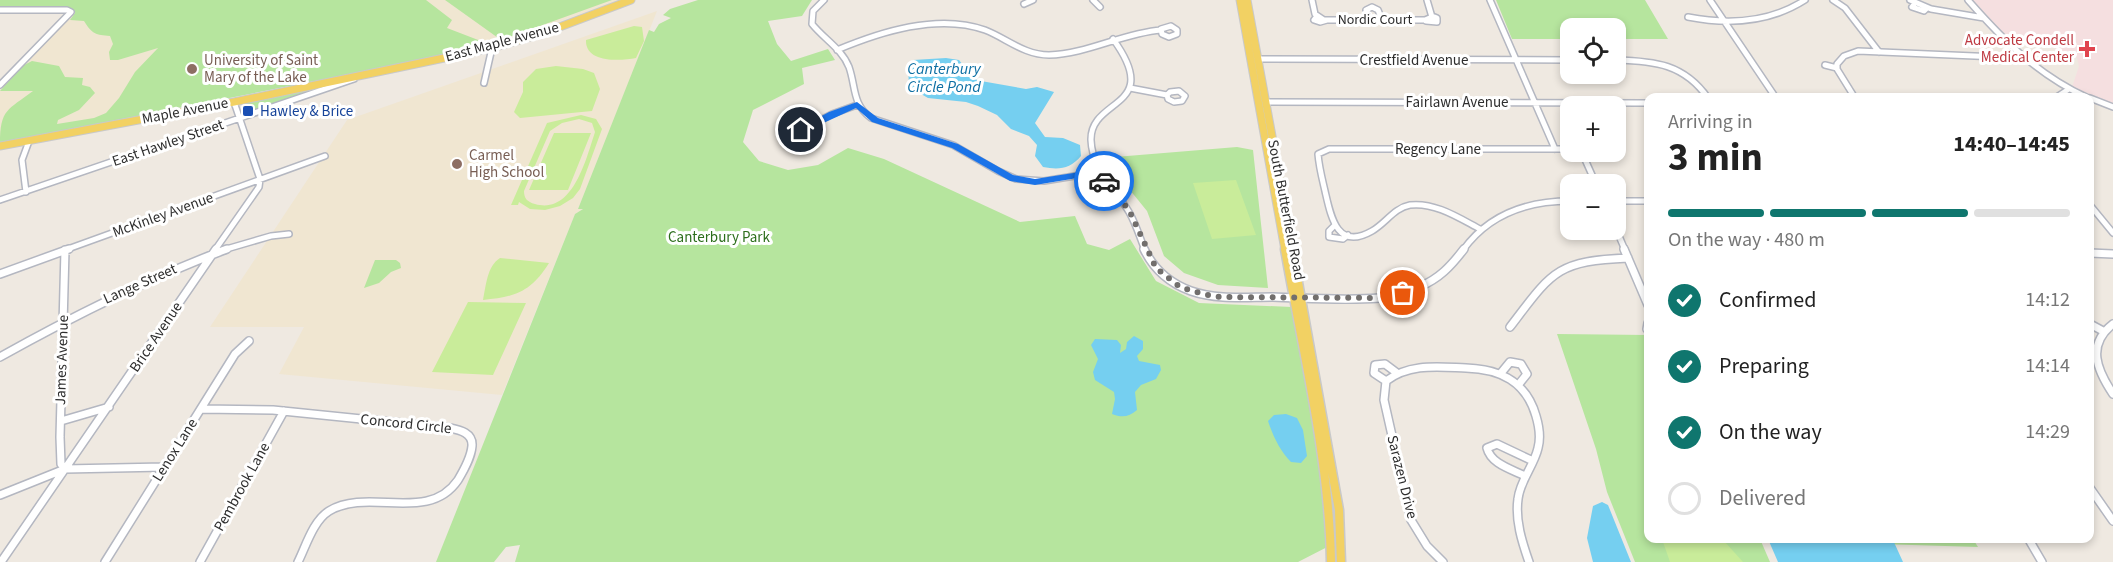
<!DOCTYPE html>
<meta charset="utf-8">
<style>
:root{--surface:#fff;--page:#f2f2f2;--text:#222;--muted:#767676;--line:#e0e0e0;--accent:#0f766e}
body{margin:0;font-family:"Source Sans 3",sans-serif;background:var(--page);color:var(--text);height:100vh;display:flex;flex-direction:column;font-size:22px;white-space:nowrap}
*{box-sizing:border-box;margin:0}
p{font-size:20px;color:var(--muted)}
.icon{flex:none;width:33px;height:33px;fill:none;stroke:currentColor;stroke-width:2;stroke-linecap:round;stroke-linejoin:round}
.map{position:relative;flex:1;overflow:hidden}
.drawer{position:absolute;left:1644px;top:93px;width:450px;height:450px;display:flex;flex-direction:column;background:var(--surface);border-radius:12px;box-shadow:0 3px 9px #0003}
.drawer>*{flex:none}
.tools{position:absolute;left:1560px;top:18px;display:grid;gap:12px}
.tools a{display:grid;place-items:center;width:66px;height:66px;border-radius:12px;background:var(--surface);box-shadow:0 3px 9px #0003;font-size:30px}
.pin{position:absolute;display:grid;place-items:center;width:51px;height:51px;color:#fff;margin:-26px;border:3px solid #fff;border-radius:50%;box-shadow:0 2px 6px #0007}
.courier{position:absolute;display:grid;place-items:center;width:60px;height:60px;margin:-30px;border:4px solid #1a73e8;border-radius:50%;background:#fff;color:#222;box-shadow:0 2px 8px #0007}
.summary em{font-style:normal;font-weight:700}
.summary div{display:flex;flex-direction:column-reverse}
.summary{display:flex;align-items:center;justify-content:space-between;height:102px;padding:0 24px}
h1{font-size:39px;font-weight:700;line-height:45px}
.bar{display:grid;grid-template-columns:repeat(4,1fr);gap:9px 6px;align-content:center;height:72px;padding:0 24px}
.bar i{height:8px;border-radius:4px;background:var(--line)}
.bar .on{background:var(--accent)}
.bar p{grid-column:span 4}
ol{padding:0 24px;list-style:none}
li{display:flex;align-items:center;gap:18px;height:66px}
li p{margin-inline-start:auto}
li .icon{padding:6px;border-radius:50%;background:var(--accent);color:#fff;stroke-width:4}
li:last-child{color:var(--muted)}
li i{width:33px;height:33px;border:3px solid var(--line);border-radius:50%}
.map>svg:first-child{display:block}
</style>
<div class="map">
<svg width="2113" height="562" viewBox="0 0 2113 562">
<rect width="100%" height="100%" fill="#efe9e1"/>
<path fill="#f0e6d1" d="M 0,0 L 621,0 L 506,40 L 0,142 L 0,90 L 74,12 L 70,8 Z
M 657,11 L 578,209 L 584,208 L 575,214 L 502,395 L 279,374 L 304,327 L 210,327 L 347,120 Z"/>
<path fill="#f5dfe0" d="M 1973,0 L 2113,0 L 2113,103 L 2072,87 L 2079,66 L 2077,58 L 2052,47 L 2014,44 Z"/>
<path fill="#b6e59e" d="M 0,0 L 426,0 L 452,20 L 447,28 L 486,43 L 483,48 L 0,143 C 0,109 8,110 33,91 L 0,91 L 22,66 L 32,61 L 59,66 L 65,77 L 83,78 L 82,85 L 90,87 L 95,93 L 79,110 L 58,120 L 57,124 L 94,118 L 106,113 L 119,98 L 135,72 L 158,48 L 118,60 L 110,60 L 109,52 L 113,44 L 110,36 C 96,35 92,34 84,21 L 70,20 L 75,13 L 72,9 L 0,7 Z
M 445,0 L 612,0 L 501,40 Z
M 698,0 L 812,0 L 802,16 L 768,21 L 777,44 L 791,61 L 828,49 L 835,60 L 802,68 L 804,84 L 753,110 L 743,142 L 759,161 L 788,170 L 818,165 L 848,148 L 884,159 L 1020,222 L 1075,216 L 1087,244 L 1109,250 L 1130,239 L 1156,281 L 1199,303 L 1292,307 L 1294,321 L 1302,321 L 1332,496 L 1335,543 L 1298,562 L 515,562 L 520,545 L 506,547 L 494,562 L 436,562 L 575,214 L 583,209 L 578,209 L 649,30 L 654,32 L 659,24 L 671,18 L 663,15 L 670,9 Z
M 1496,0 L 1645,0 L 1668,39 L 1616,39 L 1616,28 L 1570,28 L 1570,39 L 1512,39 Z
M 338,82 L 251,111 L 247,111 L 243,102 Z
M 1237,147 L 1253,150 L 1268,288 L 1218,285 L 1184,273 L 1164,256 L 1147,211 L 1112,168 L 1115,157 Z
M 375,260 L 396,260 L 400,263 L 401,268 L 391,272 L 379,283 L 364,288 Z
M 1557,334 L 1648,335 L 1648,538 L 1760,539 L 1770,562 L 1635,562 L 1607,492 L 1596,449 Z
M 1844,539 L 1973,539 L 1978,547 L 1846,543 Z"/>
<path fill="#c9ec9a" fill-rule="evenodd" d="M 634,26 L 642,27 L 644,41 L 636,58 C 620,61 585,63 586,40 Z
M 556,66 L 583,69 L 594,73 L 600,89 L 592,111 L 520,118 L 514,112 L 523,92 L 523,82 L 536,69 Z
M 581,115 L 596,119 L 602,129 L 580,189 L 573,198 L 560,206 L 545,210 L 530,209 L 519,202 L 518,205 L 511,205 L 547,123 ZM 579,119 L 592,123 L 595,132 C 586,159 573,215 535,204 C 527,202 524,198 524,191 L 550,131 L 562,123 Z
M 554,133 L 591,133 L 568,190 L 529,190 Z
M 1236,180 L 1256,235 L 1212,239 L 1193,183 Z
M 500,258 L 549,263 C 531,292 515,297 483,300 C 486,286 487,266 500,258 Z
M 468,302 L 526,303 L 493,375 L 432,372 Z
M 1662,539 L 1717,539 L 1724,541 L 1743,562 L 1670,562 Z"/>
<path fill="#75cff0" d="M 946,58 L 959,60 L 974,79 L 981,81 L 1026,89 L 1037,87 L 1054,92 L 1035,123 L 1045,137 L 1063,138 L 1080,145 L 1081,156 C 1070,169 1059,170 1043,167 L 1035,156 L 1037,145 L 1029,136 L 1011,129 L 997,115 L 978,106 L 966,102 L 928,98 L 909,87 L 908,65 L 913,60 Z
M 1134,336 L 1143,341 L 1143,349 L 1137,356 L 1139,361 L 1160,365 L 1161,370 L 1156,379 L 1141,385 L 1135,392 L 1137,410 C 1129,417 1122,418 1112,414 L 1115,399 L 1114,392 L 1095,380 L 1093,372 L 1098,359 L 1091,345 L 1095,339 L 1117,340 L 1121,345 L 1120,353 L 1126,349 L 1127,342 Z
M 1286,414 L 1297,418 L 1303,430 L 1307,456 L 1301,463 L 1291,462 C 1280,451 1273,436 1268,421 L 1274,415 Z
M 1602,502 L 1608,505 L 1631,562 L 1593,562 L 1587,538 L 1593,506 Z
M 1877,538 L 1893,540 L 1903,562 L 1778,562 L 1768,539 Z"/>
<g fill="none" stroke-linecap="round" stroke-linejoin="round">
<defs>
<path id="minor-far1" d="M 824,0 L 813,11 L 812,24 C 824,39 842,49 849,67 C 856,87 852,104 871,118 L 953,145 L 998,171 L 1016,179 L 1044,181 L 1099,172
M 1093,0 L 1100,7
M 1312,0 L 1315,14 L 1324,20 L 1425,20 L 1432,17 L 1427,0
M 1490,0 L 1555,149
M 1710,0 L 1776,98
M 1833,0 L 1845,8 L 1879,52
M 1910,0 L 1931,9 L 1984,18
M 1968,0 C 2004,41 2038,75 2088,98
M 1915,3 L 1912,7 L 1924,11 L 1927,8
M 1024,4 L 1033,0
M 0,10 L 67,10 L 71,12 L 0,85
M 1317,16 L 1314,20 L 1320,22 L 1327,20
M 1688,17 C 1729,25 1769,23 1805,0
M 1369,20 L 1366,10 L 1372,7 L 1378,10 L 1382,20
M 1426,21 L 1437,22 L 1437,18 L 1432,16
M 1171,26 L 1177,30 L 1177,34 L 1169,37 L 1162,34 L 1161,29 Z
M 1113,39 C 1164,109 1090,97 1091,140 C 1092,170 1115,188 1129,212 C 1136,224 1140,238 1145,250
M 837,50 C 880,32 938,13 985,30 C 1006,38 1024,55 1049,55 C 1087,54 1123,33 1161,30
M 1258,59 L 1570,60
M 1616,60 C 1655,61 1684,64 1708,98
M 1825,65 L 1837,68
M 484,83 L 492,48
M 1130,88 L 1167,95
M 1179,91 L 1185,96 L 1182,101 L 1174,102 L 1168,99 L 1167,95 L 1170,92 Z
M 1855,98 L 1837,69 L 1837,64 L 1844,56 L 1858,51 L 2021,58
M 1930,98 L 1948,98
M 2055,98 L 2069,89
M 2090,98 L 2113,107
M 1266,102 L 1648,103
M 801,130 L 832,114 L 857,105
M 1648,148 L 1648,152
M 1577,152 L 1583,155 L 1596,184
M 26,192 L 22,160 L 29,141
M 0,200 L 354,79
M 1616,201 L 1648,201
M 2090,205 L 2113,233
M 1334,226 L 1329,231 L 1329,237 L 1343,239 L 1348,235
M 1480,229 C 1459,218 1435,202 1410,205 C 1394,208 1386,223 1372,231 C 1337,251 1331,217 1325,191 C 1322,178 1319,167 1318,154 L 1329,149 L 1570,149
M 1616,229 L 1625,250
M 65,250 L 325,156
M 215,250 L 259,187 L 260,179 L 234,102
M 223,250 L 271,236 L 289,234
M 1463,250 C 1489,214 1526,201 1570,201"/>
<path id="minor" d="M 1144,249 C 1154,270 1169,283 1191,291 C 1217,300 1245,297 1273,297 C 1308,298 1344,301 1379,298 C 1392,297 1407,292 1419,287 C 1439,279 1451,266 1464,249
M 1624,249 L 1648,305
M 65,250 L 60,437 L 61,464 L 65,469
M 2090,253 L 2113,254
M 0,274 L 69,249
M 2090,324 L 2103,331
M 2113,324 C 2086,345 2097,370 2113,394
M 1510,327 C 1552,272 1556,261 1628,258
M 1647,329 L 1648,323
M 0,357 C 75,315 147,279 227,249
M 1501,373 L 1510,362 L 1521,364 L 1527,374 L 1519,384
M 1386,381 L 1374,373 L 1375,365 L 1385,364 L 1397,373
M 201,409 L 273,410 L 450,428 C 460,430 473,433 472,446 C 471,458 464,470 458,480 C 428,524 369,487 329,511 C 313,521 306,546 298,562
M 61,421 L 109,407
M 1525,476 C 1511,469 1491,464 1487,448 L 1497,444 L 1533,461
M 2090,488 L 2113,521
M 0,495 L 65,469 L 164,467
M 2028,538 L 2042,562
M 1,562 L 216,249
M 105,562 L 235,354 L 249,341
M 200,562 L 284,411
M 1443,562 L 1427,546 L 1411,520 L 1384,400 L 1386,381 C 1410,363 1438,367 1466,368 C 1500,369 1526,381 1536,416 C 1539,426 1541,437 1538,448 C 1534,466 1520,480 1518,499 C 1515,520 1522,542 1529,562"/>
<path id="major-far1" d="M 1240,0 L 1285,250
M 1247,0 L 1293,250
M 0,146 L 234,102 L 492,48 L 541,34 L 631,0"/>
<path id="major" d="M 1285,249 C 1303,352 1329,457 1331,562
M 1292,249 L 1339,510 L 1341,562"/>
</defs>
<use href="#minor-far1" stroke="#b4b7c1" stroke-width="8"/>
<use href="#minor" stroke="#b4b7c1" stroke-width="10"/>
<use href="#major-far1" stroke="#c9c9c9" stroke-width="9"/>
<use href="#major" stroke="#c9c9c9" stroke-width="11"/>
<use href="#minor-far1" stroke="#fff" stroke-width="5"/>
<use href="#minor" stroke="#fff" stroke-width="7"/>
<use href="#major-far1" stroke="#f2d163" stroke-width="7"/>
<use href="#major" stroke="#f2d163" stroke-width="8"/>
</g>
<path fill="#1a73e8" d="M 857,102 L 878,118 L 958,144 L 1013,175 L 1035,179 L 1099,169 L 1102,169 L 1108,181 L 1100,183 L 1096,175 L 1035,185 L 1010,181 L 952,148 L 872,122 L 856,108 L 804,132 L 796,130 L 829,112 Z"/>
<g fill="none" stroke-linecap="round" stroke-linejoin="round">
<path stroke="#726f6d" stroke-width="6" stroke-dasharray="0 10.8" d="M 1104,181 L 1129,210 L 1156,268 L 1180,287 L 1203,294 L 1220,297 L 1379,298 L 1403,293"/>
</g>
<path fill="#e0444e" stroke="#fff" stroke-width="2" d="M2084 40h6v6h6v6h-6v6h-6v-6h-6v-6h6z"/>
<g fill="#8d6e63" stroke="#fff" stroke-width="2">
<circle cx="192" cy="69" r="6"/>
<circle cx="457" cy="164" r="6"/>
</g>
<rect fill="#1a4fb4" stroke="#fff" stroke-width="2" x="242" y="105" width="12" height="12" rx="3"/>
<g text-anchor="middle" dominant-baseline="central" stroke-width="6" stroke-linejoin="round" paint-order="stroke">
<g font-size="14" fill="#2e2e2e" stroke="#fff">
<text x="1375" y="20">Nordic Court</text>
</g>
<g font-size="15" fill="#be3a42" stroke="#fff" text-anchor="end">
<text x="2074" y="40">Advocate Condell<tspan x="2074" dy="17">Medical Center</tspan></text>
</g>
<g font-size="15" fill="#2e2e2e" stroke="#fff">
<text transform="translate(502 42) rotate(-15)">East Maple Avenue</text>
<text x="1414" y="60">Crestfield Avenue</text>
<text x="1457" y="102">Fairlawn Avenue</text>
<text transform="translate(185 111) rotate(-11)">Maple Avenue</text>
<text transform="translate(168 143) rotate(-19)">East Hawley Street</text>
<text x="1438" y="149">Regency Lane</text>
<text transform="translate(1286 210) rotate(79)">South Butterfield Road</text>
<text transform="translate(163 215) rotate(-20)">McKinley Avenue</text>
<text transform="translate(140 284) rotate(-24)">Lange Street</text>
<text transform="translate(156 337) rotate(-56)">Brice Avenue</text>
<text transform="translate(62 360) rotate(-88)">James Avenue</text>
<text transform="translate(406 424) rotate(6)">Concord Circle</text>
<text transform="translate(175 450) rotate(-58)">Lenox Lane</text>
<text transform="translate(1402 477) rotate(76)">Sarazen Drive</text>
<text transform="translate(242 487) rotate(-61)">Pembrook Lane</text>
</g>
<g font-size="15" fill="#785e54" stroke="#fff" text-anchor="start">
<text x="204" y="60">University of Saint<tspan x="204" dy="17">Mary of the Lake</tspan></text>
<text x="469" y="155">Carmel<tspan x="469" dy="17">High School</tspan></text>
</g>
<g font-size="15" fill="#164399" stroke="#fff" text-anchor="start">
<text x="260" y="111">Hawley &amp; Brice</text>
</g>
<g font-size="15" fill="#2c6e1b" stroke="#fff">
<text x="719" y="237">Canterbury Park</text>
</g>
<g font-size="16" font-style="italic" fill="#0d6fa3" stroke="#fff">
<text x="944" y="69">Canterbury<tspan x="944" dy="18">Circle Pond</tspan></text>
</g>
</g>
</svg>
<div class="tools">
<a><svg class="icon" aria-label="locate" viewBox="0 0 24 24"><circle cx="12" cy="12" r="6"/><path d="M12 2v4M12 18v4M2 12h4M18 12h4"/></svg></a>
<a>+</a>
<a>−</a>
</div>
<div class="pin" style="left:1403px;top:293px;background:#ea580c"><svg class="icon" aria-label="bag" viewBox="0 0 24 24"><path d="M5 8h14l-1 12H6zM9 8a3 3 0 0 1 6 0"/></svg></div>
<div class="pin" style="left:801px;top:130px;background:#1f2937"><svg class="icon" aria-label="home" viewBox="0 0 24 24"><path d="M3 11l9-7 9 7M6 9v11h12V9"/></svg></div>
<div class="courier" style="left:1104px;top:181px"><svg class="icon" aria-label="car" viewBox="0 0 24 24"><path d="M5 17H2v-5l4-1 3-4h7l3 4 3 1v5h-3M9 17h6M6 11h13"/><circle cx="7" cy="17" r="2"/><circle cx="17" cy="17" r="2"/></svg></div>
<section class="drawer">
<div class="summary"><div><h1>3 min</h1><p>Arriving in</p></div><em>14:40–14:45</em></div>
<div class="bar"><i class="on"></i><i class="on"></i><i class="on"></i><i></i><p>On the way · 480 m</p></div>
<ol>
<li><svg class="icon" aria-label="check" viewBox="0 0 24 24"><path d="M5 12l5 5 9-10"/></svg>Confirmed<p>14:12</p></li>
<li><svg class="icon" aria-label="check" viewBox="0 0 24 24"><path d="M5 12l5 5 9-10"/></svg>Preparing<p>14:14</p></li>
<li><svg class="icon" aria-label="check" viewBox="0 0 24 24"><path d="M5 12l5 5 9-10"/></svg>On the way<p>14:29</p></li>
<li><i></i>Delivered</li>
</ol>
</section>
</div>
